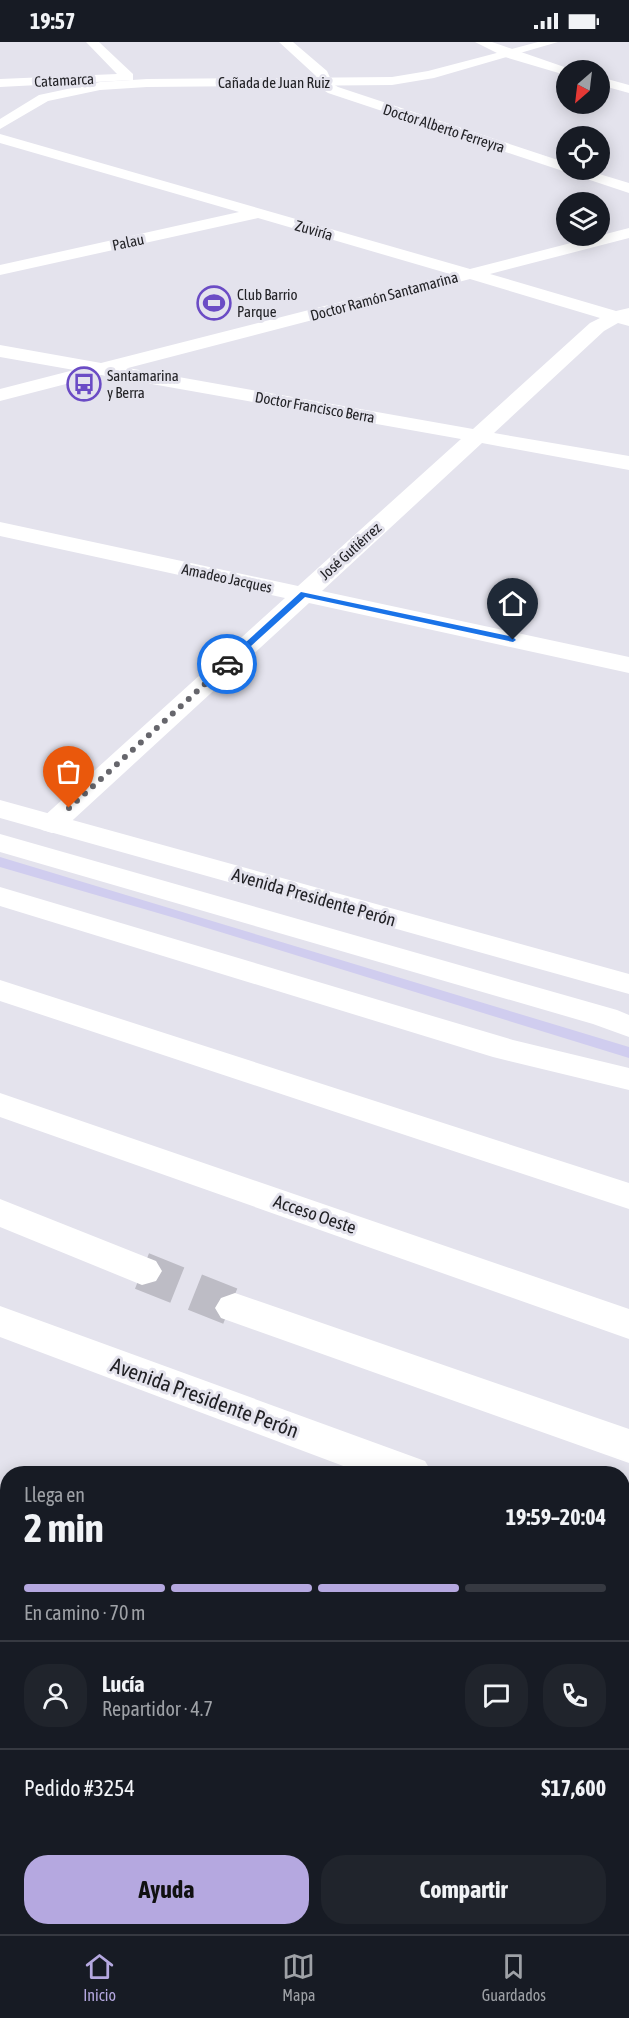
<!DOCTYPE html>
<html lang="es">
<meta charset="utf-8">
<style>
:root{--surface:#171b24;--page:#20242c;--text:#f1f3f6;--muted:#9ea1a6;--line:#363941;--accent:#b5a8e0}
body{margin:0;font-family:"Asap Condensed",sans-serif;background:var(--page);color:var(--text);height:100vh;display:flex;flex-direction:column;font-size:22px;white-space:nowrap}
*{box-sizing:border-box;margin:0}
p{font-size:20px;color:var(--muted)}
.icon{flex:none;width:33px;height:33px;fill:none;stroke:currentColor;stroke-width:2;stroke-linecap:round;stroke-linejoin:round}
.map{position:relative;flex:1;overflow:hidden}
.sheet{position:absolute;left:0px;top:1424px;width:630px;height:470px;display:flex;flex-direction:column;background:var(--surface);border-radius:24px 24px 0 0;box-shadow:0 3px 15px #0003}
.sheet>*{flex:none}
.needle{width:39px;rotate:208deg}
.tools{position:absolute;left:556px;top:18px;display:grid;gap:12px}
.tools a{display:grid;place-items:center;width:54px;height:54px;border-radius:50%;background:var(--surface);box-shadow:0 3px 15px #0003;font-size:30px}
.pin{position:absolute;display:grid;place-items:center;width:51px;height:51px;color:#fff;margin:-62px -26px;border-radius:50% 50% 50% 0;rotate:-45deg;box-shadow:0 0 6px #0007}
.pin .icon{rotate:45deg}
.courier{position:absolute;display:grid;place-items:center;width:60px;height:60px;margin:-30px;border:4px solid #1a73e8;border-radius:50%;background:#fff;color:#222;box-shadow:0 2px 8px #0007}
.headline em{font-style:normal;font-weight:700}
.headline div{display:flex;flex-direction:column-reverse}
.headline{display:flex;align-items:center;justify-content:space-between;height:102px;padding:0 24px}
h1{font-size:39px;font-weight:700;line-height:45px}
.bar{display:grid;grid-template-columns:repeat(4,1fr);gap:9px 6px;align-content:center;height:72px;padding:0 24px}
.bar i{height:8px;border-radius:4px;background:var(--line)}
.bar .active{background:var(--accent)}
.bar p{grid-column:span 4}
.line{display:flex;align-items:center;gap:15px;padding:0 24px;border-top:2px solid var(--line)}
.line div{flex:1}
.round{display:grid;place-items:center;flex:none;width:63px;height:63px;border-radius:24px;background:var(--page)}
.button{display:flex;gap:12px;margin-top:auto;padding:12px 24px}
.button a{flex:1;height:69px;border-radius:24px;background:var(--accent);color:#111;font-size:24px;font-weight:700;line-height:69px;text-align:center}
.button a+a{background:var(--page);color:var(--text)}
.status{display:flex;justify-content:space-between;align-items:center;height:42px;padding:0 30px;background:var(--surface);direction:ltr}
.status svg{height:16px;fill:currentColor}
.tabs{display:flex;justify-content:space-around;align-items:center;height:84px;border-top:2px solid var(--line);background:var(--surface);font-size:16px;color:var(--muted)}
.tabs a{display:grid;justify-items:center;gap:3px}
.tabs .active{color:var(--accent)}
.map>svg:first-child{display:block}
</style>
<div class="status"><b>19:57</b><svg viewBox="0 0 49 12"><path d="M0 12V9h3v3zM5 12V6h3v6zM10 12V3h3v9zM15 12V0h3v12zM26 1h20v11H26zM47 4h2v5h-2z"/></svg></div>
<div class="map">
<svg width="629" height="1892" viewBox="0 0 629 1892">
<rect width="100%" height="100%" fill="#e4e3ed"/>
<path fill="#d0cdef" d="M 0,815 L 629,1005 L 629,1016 L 175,876 L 0,825 Z"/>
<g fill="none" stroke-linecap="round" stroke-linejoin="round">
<path stroke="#bdbcc5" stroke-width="38" stroke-dasharray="38 19" stroke-linecap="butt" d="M 142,1229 L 235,1266"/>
<path fill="#fff" fill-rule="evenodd" d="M 86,0 L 99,0 L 133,32 L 133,38 L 0,45 L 0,37 L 117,32 Z
M 279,0 L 293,0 L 327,29 L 333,42 L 338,45 L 567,121 L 567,128 L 586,128 L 629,141 L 629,151 L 328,51 L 322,47 L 316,34 Z
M 475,0 L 492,0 L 573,28 L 567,28 L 567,33 L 562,32 L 505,15 Z
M 600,35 L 629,43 L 629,51 L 600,43 Z
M 0,92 L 470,227 L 629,186 L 629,196 L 490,232 L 616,269 L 629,266 L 629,284 L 618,281 L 604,289 L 494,391 L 629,414 L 629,428 L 482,401 L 322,549 L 629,615 L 629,631 L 309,561 L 62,788 L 52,791 L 42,788 L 37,782 L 42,776 L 285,556 L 0,494 L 0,480 L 298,544 L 461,397 L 101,333 L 0,359 L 0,347 L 74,328 L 0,315 L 0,303 L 101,321 L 450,232 L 258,176 L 0,233 L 0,223 L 239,170 L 0,101 ZM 470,237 L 600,276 L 590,281 L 473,387 L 128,326 Z
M 0,1690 L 8,1692 L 8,1737 L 0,1734 Z
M 121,1886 L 176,1886 L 173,1892 L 118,1892 Z
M 341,1886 L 406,1886 L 409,1892 L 344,1892 Z"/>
<path fill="#fff" fill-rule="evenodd" d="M 538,0 L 558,0 L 434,36 L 392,43 L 147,45 L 100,48 L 48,59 L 0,87 L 0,77 L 39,53 L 100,40 L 147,37 L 392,35 L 428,29 Z
M 0,758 L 629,932 L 629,952 L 0,776 Z
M 0,1264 L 425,1419 L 432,1431 L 362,1431 L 0,1295 Z
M 622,1499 L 629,1502 L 629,1540 L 622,1538 Z"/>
<path fill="#fff" fill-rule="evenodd" d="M 0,792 L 617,968 L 629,973 L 629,995 L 593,982 L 0,810 Z
M 0,845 L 513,998 L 629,1026 L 629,1048 L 493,1015 L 0,864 Z
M 0,938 L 629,1141 L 629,1167 L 0,959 Z
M 0,1051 L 629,1267 L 629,1297 L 0,1075 Z
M 0,1157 L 156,1219 L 162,1229 L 156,1239 L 142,1243 L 0,1185 Z
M 235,1251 L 629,1387 L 629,1421 L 221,1276 L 215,1266 L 221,1256 Z"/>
</g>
<path fill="#1a73e8" d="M 301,550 L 513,595 L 516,598 L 513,600 L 305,555 L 230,623 L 224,623 L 224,620 Z"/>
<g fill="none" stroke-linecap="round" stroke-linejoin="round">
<path stroke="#66666c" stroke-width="6" stroke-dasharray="0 10.8" d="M 69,766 L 227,622"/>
</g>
<defs>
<symbol id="stadium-ring" viewBox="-11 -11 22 22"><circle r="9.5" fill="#e4e3ed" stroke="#6b4cc5" stroke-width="1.5"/><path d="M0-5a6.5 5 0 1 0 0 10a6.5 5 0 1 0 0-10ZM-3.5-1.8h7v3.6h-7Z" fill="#6b4cc5"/></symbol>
<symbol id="bus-ring" viewBox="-11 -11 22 22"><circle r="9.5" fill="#e4e3ed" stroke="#6b4cc5" stroke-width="1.5"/><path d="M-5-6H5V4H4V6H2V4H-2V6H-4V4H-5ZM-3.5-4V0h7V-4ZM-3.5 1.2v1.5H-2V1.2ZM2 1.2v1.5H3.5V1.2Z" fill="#6b4cc5"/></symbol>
</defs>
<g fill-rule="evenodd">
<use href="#stadium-ring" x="195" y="242" width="38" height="38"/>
<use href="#bus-ring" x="65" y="323" width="38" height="38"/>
</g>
<g text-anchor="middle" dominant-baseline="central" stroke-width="6" stroke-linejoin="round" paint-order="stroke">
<g font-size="15" fill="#222226" stroke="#e4e3ed">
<text transform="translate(64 38) rotate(-3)">Catamarca</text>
<text x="274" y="40">Cañada de Juan Ruiz</text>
<text transform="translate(444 86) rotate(18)">Doctor Alberto Ferreyra</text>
<text transform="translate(314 188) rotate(16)">Zuviría</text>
<text transform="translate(128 200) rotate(-12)">Palau</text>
<text transform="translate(384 254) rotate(-15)">Doctor Ramón Santamarina</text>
<text transform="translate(315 365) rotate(10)">Doctor Francisco Berra</text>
<text transform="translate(350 509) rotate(-42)">José Gutiérrez</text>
<text transform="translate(227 536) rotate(12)">Amadeo Jacques</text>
</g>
<g font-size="15" fill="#222226" stroke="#e4e3ed" text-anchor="start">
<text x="237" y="252">Club Barrio<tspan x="237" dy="17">Parque</tspan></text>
<text x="107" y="333">Santamarina<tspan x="107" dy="17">y Berra</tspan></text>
</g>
<g font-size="18" fill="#222226" stroke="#e4e3ed">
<text transform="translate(314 855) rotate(16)">Avenida Presidente Perón</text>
<text transform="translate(315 1172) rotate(19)">Acceso Oeste</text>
</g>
<g font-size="21" fill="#222226" stroke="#e4e3ed">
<text transform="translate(205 1355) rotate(20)">Avenida Presidente Perón</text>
</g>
</g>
</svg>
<div class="tools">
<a><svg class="needle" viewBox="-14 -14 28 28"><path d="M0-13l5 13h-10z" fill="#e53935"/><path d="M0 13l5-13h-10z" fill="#9ea1a6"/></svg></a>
<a><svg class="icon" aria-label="locate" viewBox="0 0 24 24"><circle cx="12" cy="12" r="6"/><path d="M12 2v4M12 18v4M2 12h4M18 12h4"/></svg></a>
<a><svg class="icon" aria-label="layers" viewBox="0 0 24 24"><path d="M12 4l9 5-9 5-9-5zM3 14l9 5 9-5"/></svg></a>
</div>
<div class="pin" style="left:69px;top:766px;background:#ea580c"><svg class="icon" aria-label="bag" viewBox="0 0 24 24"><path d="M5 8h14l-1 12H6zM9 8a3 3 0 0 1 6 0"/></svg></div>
<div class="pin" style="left:513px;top:598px;background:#1f2937"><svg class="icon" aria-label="home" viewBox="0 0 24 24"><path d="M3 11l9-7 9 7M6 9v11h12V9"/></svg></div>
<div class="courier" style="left:227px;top:622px"><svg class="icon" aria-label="car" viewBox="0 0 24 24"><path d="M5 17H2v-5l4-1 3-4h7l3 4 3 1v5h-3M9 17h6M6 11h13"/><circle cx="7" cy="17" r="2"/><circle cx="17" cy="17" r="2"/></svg></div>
<section class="sheet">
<div class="headline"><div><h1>2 min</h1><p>Llega en</p></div><em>19:59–20:04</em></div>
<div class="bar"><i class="active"></i><i class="active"></i><i class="active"></i><i></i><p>En camino · 70 m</p></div>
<div class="line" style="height:108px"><a class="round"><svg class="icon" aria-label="person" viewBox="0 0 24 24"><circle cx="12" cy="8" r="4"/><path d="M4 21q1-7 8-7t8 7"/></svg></a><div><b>Lucía</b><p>Repartidor · 4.7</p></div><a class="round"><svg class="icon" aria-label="chat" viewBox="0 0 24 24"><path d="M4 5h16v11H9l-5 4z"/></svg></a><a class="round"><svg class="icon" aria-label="phone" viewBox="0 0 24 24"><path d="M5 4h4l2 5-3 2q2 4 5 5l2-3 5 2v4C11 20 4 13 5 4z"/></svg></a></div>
<div class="line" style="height:78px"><div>Pedido #3254</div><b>$17,600</b></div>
<div class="button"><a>Ayuda</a><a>Compartir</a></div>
</section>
</div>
<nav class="tabs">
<a class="active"><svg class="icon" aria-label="home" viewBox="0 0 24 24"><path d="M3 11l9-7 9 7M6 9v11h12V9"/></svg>Inicio</a>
<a><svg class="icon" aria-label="map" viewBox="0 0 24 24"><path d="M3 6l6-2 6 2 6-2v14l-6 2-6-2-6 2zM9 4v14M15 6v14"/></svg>Mapa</a>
<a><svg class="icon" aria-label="saved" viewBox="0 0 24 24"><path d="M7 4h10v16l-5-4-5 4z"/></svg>Guardados</a>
</nav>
